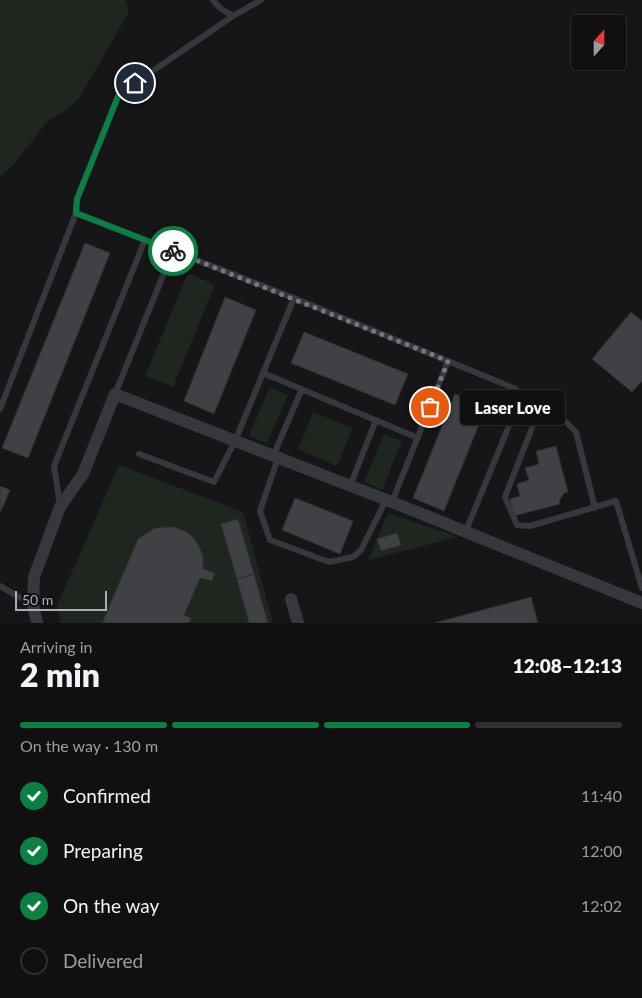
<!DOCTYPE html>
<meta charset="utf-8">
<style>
:root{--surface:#101012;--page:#1e1e20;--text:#f1f3f6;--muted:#9c9d9f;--line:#303032;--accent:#0b8043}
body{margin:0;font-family:Lato,sans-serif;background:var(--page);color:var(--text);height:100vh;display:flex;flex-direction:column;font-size:19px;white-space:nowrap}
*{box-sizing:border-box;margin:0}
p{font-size:16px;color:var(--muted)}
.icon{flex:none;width:28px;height:28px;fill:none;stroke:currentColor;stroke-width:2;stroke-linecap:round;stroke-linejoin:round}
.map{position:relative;height:623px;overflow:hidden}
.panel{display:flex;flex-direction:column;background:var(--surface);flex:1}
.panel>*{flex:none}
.needle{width:32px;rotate:21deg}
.tools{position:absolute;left:571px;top:15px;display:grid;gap:10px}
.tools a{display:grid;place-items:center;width:55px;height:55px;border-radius:5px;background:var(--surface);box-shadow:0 1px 4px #0004,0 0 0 1px var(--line);font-size:25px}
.scale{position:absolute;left:15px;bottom:12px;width:92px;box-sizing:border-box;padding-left:5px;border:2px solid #a8adb8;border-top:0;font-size:14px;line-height:18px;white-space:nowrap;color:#a8adb8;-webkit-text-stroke:4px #111113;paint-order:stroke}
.pin{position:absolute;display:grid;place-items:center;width:42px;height:42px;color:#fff;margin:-21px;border:2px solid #fff;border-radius:50%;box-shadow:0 1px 5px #0007}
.courier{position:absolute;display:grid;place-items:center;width:50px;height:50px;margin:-25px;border:4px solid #0b8043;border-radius:50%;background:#fff;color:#222;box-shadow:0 1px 6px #0007}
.bubble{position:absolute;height:35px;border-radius:5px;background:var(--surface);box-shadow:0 1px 4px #0004,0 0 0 1px var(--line);font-size:16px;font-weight:800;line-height:35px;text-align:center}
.overview em{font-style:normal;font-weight:800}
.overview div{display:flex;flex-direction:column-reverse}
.overview{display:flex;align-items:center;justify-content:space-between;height:85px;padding:0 20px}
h1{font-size:32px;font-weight:800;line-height:38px}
.bar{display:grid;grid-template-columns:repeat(4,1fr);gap:8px 5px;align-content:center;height:60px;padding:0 20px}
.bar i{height:6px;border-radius:4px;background:var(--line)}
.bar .active{background:var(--accent)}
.bar p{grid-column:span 4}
ol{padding:0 20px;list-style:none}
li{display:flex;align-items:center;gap:15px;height:55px}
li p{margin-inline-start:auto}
li .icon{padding:5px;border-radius:50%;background:var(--accent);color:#fff;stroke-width:4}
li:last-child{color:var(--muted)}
li i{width:28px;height:28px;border:2px solid var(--line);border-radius:50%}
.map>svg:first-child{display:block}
</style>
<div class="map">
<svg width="642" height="623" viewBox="0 0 642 623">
<rect width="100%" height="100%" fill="#161618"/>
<path fill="#1e261f" d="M 0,0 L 125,0 L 129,12 L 80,97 L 70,107 L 47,122 L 14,164 L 0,177 Z
M 188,273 L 215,285 L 173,387 L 145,376 Z
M 270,387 L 288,395 L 267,443 L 249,436 Z
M 313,412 L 353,428 L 337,466 L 298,449 Z
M 384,434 L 402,441 L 382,490 L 364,482 Z
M 119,465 L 243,512 L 273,623 L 61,623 L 57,606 Z
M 388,513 L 458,537 L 368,560 Z"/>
<path fill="#404145" stroke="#303034" d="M 85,243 L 110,253 L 28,458 L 2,448 Z
M 225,297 L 256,310 L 214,414 L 184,401 Z
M 631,312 L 642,321 L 642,381 L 632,392 L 592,359 Z
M 304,332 L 408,374 L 395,405 L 291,363 Z
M 455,394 L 486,407 L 444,511 L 413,498 Z
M 556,446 L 568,492 L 564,493 L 559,501 L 560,504 L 514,516 L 510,499 L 520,496 L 517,484 L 529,480 L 525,468 L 539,464 L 536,451 Z
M 0,486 L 10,490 L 0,513 Z
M 295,498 L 353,521 L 340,554 L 282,530 Z
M 238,519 L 254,574 L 237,579 L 221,524 Z
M 165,527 L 174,527 L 185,531 L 194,538 L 200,548 L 203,558 L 203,569 L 215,573 L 212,581 L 200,578 L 184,615 L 191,618 L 189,623 L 102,623 L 138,539 L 155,528 Z
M 397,533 L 401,545 L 381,551 L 377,539 Z
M 254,574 L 268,623 L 249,623 L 237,579 Z
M 531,597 L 538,623 L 434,623 Z"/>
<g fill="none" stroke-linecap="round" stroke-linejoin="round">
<path stroke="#37383d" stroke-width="6" d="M 213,0 L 220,8 L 233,16 L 261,0
M 76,213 L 77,199 L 119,94 L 233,16
M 263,373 L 418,438
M 115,394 L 173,251
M 0,409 L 76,213 L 294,298 L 516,389 L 513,416 L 465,533
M 139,454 L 214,482 L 235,441 L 294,298
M 273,456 L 302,389
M 278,458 L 260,511 L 270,540 L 329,562 L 353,557 L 361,550 L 386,500
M 350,486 L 376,420
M 392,502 L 448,361
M 60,505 L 54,466 L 145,240
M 595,508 L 576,432 L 564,420 L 539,410 L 505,497 L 517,525 L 530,526 L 616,501 L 642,588
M 0,586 L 33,605"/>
<path stroke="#37383d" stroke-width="12" d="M 291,599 L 298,623
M 37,623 L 33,605 L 34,577 L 60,507 L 83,474 L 115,394 L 392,502 L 642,603"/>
</g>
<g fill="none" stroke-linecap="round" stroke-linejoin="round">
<path stroke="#757880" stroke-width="5" stroke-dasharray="0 9" d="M 173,251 L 448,361 L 430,407"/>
<path stroke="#0b8043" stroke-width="6" d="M 135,83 L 119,94 L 77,199 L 76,213 L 173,251"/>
</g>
</svg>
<div class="tools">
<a><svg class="needle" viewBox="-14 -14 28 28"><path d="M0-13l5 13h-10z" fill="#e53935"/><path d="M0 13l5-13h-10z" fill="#9c9d9f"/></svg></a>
</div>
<div class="scale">50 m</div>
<div class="pin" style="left:430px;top:407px;background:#ea580c"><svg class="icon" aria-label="bag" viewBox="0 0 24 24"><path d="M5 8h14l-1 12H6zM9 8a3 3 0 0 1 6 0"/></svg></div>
<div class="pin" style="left:135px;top:83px;background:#1f2937"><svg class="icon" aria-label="home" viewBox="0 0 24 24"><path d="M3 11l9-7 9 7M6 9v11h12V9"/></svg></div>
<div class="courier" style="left:173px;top:251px"><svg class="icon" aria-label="bike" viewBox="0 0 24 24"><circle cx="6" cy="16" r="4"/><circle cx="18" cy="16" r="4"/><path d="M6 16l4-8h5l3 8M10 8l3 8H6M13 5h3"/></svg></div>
<div class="bubble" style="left:460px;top:390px;width:105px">Laser Love</div>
</div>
<section class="panel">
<div class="overview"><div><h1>2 min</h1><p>Arriving in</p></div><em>12:08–12:13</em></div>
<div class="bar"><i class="active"></i><i class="active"></i><i class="active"></i><i></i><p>On the way · 130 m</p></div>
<ol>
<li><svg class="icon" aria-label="check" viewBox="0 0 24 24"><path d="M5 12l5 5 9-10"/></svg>Confirmed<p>11:40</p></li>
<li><svg class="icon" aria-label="check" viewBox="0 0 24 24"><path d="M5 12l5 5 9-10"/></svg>Preparing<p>12:00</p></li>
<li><svg class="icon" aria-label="check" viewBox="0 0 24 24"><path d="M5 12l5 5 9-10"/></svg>On the way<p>12:02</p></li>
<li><i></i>Delivered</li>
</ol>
</section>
